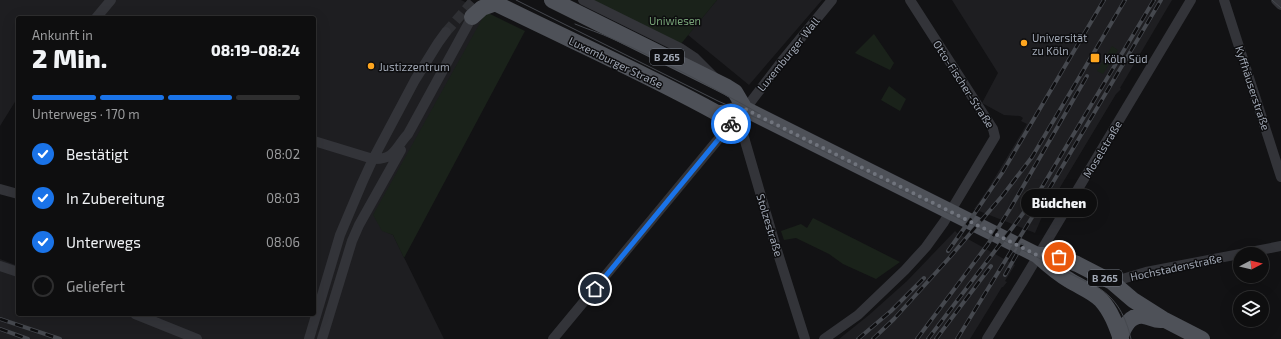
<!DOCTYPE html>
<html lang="de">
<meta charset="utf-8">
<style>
:root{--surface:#0e0e0f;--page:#171718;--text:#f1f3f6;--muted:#9b9c9e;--line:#2e2e2f;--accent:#1a73e8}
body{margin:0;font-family:"Exo 2",sans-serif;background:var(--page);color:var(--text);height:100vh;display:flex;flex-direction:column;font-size:15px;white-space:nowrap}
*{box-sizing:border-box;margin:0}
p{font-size:13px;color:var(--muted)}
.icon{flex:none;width:22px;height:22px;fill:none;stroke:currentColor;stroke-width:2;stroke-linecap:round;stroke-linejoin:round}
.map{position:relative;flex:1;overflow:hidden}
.drawer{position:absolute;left:16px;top:16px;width:300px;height:300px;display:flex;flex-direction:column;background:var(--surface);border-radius:4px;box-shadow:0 4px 16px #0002,0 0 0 1px var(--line)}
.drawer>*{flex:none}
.needle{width:26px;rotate:83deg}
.fabs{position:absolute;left:1233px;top:247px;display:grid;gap:8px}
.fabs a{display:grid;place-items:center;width:36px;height:36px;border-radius:50%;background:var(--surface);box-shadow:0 4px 16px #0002,0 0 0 1px var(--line);font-size:20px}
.pin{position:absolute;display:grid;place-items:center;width:34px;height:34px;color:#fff;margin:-17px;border:2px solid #fff;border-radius:50%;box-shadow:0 1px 4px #0007}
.courier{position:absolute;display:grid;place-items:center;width:40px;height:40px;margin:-20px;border:3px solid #1a73e8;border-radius:50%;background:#fff;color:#222;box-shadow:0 1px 5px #0007}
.bubble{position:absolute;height:28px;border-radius:14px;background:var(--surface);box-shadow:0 4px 16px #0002,0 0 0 1px var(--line);font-size:13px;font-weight:800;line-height:28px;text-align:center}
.overview em{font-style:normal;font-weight:800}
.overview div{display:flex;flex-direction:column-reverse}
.overview{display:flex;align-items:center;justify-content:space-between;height:68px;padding:0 16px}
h1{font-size:26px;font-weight:800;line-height:30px}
.bar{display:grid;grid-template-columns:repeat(4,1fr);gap:6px 4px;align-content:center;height:48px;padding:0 16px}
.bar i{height:5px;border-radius:3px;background:var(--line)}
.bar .selected{background:var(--accent)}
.bar p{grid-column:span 4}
ol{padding:0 16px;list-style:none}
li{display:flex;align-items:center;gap:12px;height:44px}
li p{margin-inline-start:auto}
li .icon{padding:4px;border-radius:50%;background:var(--accent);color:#fff;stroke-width:4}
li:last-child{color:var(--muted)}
li i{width:22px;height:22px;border:2px solid var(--line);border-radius:50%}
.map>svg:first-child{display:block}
</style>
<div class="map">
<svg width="1281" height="339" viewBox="0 0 1281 339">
<rect width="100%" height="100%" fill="#121214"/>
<path fill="#1e1e21" d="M 0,0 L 461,0 L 486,12 L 382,230 L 393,235 L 444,339 L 0,339 L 0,259 L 18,266 L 18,314 L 314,314 L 314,18 L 18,18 L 18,97 L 0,126 Z
M 717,0 L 822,0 L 749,85 L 688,35 Z
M 952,0 L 1172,0 L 1120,88 L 1121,89 L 1116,94 L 1041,219 L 1035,233 L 974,209 L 988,189 L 1027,124 L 1021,121 L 1023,118 L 1020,116 L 1004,115 L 982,103 L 998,73 Z
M 955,231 L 957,233 L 1015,265 L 1005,281 L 1007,282 L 1003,287 L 1002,287 L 970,339 L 839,339 L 869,315 L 907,281 Z"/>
<path fill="#1a221a" d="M 591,0 L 717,0 L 680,45 Z
M 486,12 L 525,31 L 404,258 L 393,235 L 382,231 L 373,215 Z
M 874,34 L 894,63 L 890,70 L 855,53 Z
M 1112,46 L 1118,50 L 1103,74 L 1097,71 Z
M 889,86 L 906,99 L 900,111 L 881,100 Z
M 813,218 L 900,262 L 876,279 L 843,264 L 829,254 L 796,238 L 784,240 L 781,231 L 801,224 L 807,228 Z"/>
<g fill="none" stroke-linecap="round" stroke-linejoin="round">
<path stroke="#2f3034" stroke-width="10" stroke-dasharray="10 5" stroke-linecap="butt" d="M 446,32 L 474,0"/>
<path stroke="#333439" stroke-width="10" d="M 583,0 L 680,48 L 695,58 L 713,76
M 1224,0 L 1281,177
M 1276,0 L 1281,5
M 96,18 L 111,0
M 745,109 L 743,134 L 775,244 L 805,339
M 314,141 L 373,159 C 395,160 395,148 408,134 L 472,17
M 0,189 L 18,194
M 0,266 L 18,272
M 1112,282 L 1146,272 L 1281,246
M 135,314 L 197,339
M 309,339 L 340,235 L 362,183 L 373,159 L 415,80 L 438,43 L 446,32
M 322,339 L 352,241 L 359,225 L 401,150
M 553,339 L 716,142 L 743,112 L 782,61 L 832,0
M 824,339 L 858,315 L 905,270 L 926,247 L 944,222 L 995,137 L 993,129 L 910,0
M 987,339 L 1023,281 L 1191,0"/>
<path stroke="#4e5158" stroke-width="16" d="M 489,0 C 565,38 643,72 717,113 C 728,114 735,108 745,109 L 1037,255 C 1047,264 1057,273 1069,280 C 1080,287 1092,291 1101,300 C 1111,311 1116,325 1121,339
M 552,0 L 727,87 L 735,92 L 745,109
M 472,17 L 482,8 L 496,3
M 1037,255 L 1051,255 L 1059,257 L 1077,264 L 1112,282 L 1133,300 L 1163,319 L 1202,339
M 1120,338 C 1124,327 1130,314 1144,316 C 1150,317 1154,320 1160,320"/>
<path stroke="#45484e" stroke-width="1" d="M 516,0 L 718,101 L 761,120 L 1097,287 C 1117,299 1126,317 1131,339
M 1272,0 L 1281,8
M 575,24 C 587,29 600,33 613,39 C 663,61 712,87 760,114"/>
<defs>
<path id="rail" d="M 948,251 L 975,213 L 1002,173 L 1104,0
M 1005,275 L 1022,245
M 0,319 L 60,339
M 0,329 L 28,339
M 858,339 L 891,311 L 924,278
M 873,339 L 894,319 L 950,257 L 1003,195 L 1032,157 L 1125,0
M 917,339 L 988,244 L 1010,209 L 1087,76
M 928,339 L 1013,227 L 1039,192 L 1154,0
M 936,339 L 991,266
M 957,339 L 1039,206 L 1161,0"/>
</defs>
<use href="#rail" stroke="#45484e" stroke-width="4"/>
<use href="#rail" stroke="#0d0d0f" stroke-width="2.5" stroke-dasharray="8" stroke-linecap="butt"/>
</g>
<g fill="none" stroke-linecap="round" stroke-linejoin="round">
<path stroke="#70747d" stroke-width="4" stroke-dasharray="0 7.2" d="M 731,124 L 745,109 L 1037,255 L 1051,255 L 1059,257"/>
<path stroke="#1a73e8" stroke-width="5" d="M 595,289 L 731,124"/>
</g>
<g fill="#ffa61f" stroke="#0d0d0f" stroke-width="1.5">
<circle cx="1024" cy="43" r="4"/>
<rect x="1090" y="53" width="10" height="10" rx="2"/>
<circle cx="371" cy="66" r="4"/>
</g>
<g text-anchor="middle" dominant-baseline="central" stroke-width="3" stroke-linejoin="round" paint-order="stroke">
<g fill="#0d0d0f" stroke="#757a84" stroke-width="1">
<rect x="650" y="49" width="34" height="16" rx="3"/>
<rect x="1088" y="270" width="34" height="16" rx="3"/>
</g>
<g font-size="10" font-weight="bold" fill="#a2a9b6">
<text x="667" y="57">B 265</text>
<text x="1105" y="278">B 265</text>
</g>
<g font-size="11" fill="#77a377" stroke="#0d0d0f">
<text x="675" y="20">Uniwiesen</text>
</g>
<g font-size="11" fill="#a2a9b6" stroke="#0d0d0f" text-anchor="start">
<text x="1032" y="37">Universität<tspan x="1032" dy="13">zu Köln</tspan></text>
<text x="1104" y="58">Köln Süd</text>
<text x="379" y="66">Justizzentrum</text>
</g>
<g font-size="11" fill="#a2a9b6" stroke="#0d0d0f">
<text transform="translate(788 54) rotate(-51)">Luxemburger Wall</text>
<text transform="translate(616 62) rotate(26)">Luxemburger Straße</text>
<text transform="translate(964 84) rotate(57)">Otto-Fischer-Straße</text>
<text transform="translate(1253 88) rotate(72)">Kyffhäuserstraße</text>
<text transform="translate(1102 149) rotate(-59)">Moselstraße</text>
<text transform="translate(770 225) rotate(73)">Stolzestraße</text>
<text transform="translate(1176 267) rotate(-12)">Hochstadenstraße</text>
</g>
</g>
</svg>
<div class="fabs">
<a><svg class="needle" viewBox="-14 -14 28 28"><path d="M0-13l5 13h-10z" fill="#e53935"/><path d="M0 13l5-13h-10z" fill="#9b9c9e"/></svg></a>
<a><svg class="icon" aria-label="layers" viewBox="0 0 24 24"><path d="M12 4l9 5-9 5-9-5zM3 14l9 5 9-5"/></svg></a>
</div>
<div class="pin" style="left:1059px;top:257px;background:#ea580c"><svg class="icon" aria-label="bag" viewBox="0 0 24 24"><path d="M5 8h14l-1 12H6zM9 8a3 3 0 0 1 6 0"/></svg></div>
<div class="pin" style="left:595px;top:289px;background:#1f2937"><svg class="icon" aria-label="home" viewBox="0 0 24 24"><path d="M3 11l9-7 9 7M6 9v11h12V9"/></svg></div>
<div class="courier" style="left:731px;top:124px"><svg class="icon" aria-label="bike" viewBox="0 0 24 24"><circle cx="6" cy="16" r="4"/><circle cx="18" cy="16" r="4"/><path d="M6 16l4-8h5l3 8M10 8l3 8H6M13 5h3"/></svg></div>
<div class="bubble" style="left:1021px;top:189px;width:76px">Büdchen</div>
<section class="drawer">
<div class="overview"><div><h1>2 Min.</h1><p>Ankunft in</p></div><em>08:19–08:24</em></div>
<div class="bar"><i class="selected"></i><i class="selected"></i><i class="selected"></i><i></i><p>Unterwegs · 170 m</p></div>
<ol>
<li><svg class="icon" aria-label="check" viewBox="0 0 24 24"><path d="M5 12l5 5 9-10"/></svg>Bestätigt<p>08:02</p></li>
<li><svg class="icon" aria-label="check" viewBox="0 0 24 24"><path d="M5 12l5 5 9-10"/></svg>In Zubereitung<p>08:03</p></li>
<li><svg class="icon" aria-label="check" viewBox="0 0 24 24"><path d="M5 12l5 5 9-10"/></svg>Unterwegs<p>08:06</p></li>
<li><i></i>Geliefert</li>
</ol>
</section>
</div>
